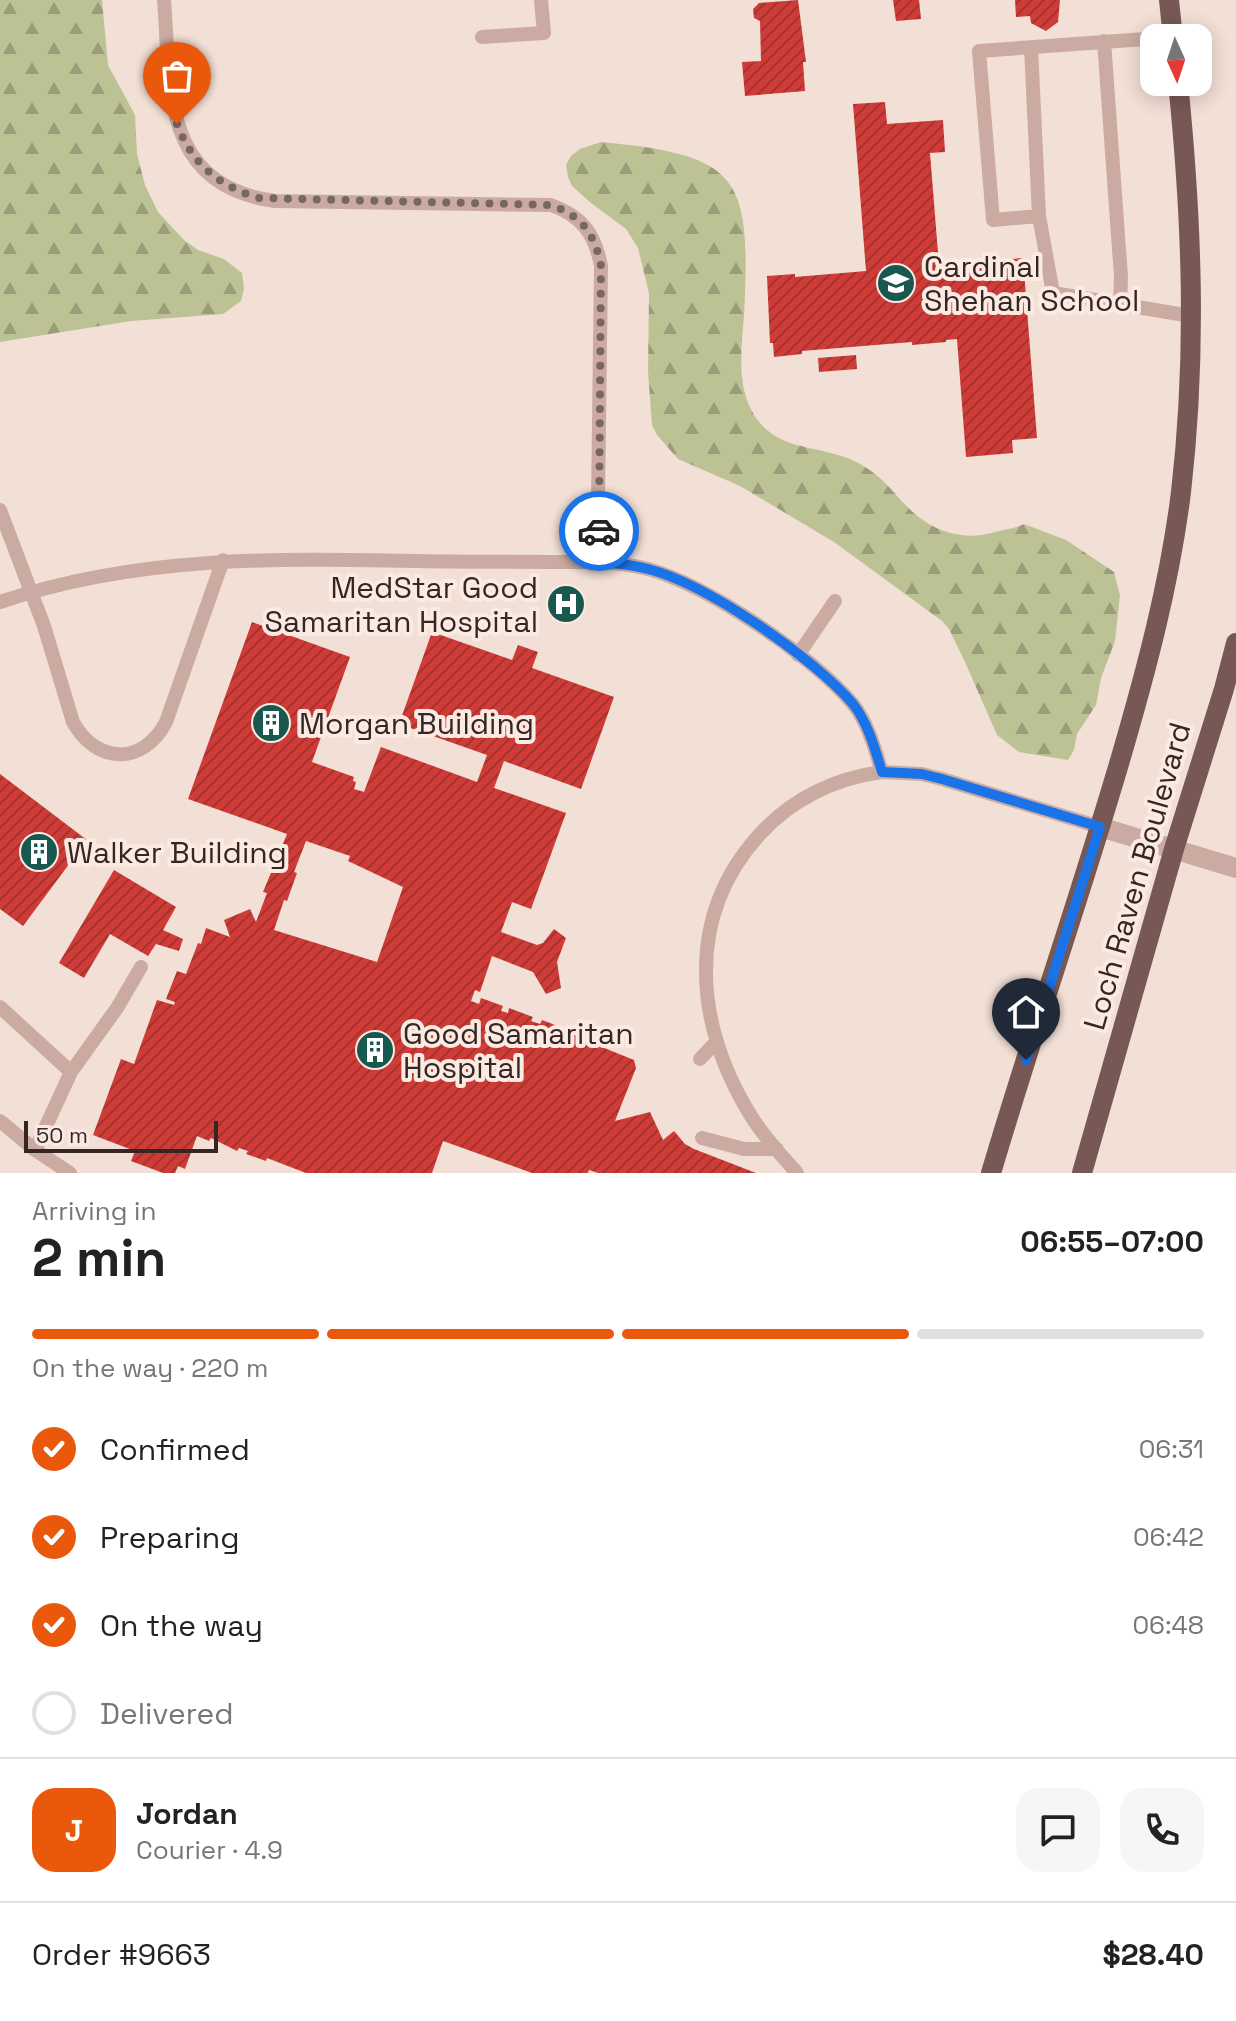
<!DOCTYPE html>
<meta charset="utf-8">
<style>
:root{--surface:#fff;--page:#f6f6f6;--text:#222;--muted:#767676;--line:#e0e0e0;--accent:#ea580c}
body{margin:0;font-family:"Space Grotesk",sans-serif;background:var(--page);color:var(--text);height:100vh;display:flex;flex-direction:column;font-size:30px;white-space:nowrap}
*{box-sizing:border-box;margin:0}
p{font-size:26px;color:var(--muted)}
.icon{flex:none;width:44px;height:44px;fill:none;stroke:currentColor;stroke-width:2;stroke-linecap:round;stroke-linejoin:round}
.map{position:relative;height:1173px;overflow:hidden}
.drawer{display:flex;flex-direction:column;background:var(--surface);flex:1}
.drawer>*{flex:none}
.needle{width:52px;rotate:177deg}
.fabs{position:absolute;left:1140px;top:24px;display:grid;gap:16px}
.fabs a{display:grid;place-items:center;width:72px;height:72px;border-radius:16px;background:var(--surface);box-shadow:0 4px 20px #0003;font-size:40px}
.scale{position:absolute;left:24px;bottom:20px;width:194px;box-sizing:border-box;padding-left:8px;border:4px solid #352624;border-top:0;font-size:22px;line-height:28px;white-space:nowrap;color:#352624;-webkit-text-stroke:6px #faeae2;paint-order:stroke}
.pin{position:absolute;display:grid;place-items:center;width:68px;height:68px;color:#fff;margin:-82px -34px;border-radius:50% 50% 50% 0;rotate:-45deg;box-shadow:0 0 8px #0007}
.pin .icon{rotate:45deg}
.courier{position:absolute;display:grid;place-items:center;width:80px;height:80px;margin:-40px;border:6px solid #1a73e8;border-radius:50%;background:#fff;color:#222;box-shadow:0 2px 10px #0007}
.summary em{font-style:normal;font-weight:600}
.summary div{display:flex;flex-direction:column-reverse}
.summary{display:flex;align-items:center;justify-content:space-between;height:136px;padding:0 32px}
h1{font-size:52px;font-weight:600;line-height:60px}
.bar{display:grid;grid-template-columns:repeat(4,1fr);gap:12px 8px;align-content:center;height:96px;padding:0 32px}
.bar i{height:10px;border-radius:6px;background:var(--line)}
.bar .current{background:var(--accent)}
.bar p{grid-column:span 4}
.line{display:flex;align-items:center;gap:20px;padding:0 32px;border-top:2px solid var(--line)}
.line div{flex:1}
.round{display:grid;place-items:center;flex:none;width:84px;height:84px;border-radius:24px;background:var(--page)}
ol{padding:0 32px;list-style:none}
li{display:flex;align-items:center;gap:24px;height:88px}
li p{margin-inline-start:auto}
li .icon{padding:8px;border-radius:50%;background:var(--accent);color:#fff;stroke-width:4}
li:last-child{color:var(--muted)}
li i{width:44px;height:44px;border:4px solid var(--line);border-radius:50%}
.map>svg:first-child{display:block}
</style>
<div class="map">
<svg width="1236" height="1173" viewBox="0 0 1236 1173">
<defs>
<pattern id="forest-firs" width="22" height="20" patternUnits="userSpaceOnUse" patternTransform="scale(2)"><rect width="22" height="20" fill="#bdc295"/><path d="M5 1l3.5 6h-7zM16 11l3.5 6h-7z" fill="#9a9d79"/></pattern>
<pattern id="building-hatch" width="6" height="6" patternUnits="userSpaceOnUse" patternTransform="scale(2)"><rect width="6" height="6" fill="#cf3b37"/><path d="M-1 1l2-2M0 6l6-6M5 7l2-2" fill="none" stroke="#a9312e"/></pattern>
</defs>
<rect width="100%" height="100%" fill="#f2dfd6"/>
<path fill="url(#forest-firs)" d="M 0,0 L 102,0 L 108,65 L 135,115 L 137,154 L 145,185 L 158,212 L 184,240 L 198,250 L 224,259 L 242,273 L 244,289 L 241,301 L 223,314 L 131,321 L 0,342 Z
M 601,142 C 742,155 751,178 744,315 C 742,344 737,377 749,405 C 772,457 821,441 862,465 C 897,485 904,518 947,532 C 965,537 977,537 995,532 C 1005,529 1014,529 1024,524 L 1066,540 L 1114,572 L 1120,595 L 1115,641 L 1101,678 L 1096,705 L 1077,734 L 1074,750 L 1068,760 L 1019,752 L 997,735 L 965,662 L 949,629 L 942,621 L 834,542 L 740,486 L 678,459 L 657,435 L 652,425 L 648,371 L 649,293 L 638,248 L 626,229 L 591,203 L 572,186 L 568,177 L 566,165 L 571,156 L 580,149 Z"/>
<path fill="url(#building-hatch)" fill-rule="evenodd" d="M 798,0 L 806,62 L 803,62 L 805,91 L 745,96 L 742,62 L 761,61 L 760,21 L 754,18 L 753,9 L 759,3 Z
M 893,0 L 919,0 L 921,19 L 896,21 Z
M 1015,0 L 1060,0 L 1058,22 L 1046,31 L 1031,23 L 1030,16 L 1016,17 Z
M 885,102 L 887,124 L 943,120 L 945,152 L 930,153 L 939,265 L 1023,258 L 1037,438 L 1012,440 L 1013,453 L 966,457 L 957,339 L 946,340 L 946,342 L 912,345 L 912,342 L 802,351 L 802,354 L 774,357 L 773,343 L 770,343 L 767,276 L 795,274 L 795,277 L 866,271 L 853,104 Z
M 856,355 L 857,369 L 819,372 L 818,358 Z
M 252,622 L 350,657 L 312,762 L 354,777 L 353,781 L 356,782 L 354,789 L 364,792 L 381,747 L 477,782 L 487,755 L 399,724 L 432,632 L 512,660 L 518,645 L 538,652 L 532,668 L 614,697 L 581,789 L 504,761 L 494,788 L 566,813 L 531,909 L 512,902 L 501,932 L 537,945 L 543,943 L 554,929 L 566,938 L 557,962 L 561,988 L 546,994 L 533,972 L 492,956 L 480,992 L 475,990 L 471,1001 L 479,1004 L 481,998 L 503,1006 L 501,1011 L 508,1013 L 509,1008 L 533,1017 L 531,1021 L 540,1024 L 542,1020 L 563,1028 L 562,1032 L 570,1035 L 572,1031 L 594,1038 L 592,1043 L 634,1060 L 636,1068 L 615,1121 L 650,1112 L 663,1140 L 674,1131 L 685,1144 L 694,1149 L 756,1173 L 598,1173 L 589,1170 L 588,1173 L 532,1173 L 443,1141 L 432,1173 L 306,1173 L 267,1158 L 266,1161 L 246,1154 L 248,1151 L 239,1148 L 237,1151 L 211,1138 L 209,1141 L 197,1136 L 185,1169 L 178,1166 L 175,1173 L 163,1173 L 131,1161 L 135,1151 L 93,1135 L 121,1059 L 134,1064 L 157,1000 L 174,1005 L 175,1002 L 166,999 L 177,971 L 186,974 L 198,943 L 201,944 L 206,928 L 230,937 L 224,920 L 250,909 L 256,922 L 267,893 L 263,892 L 287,834 L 188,799 ZM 306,841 L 350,856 L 348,861 L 403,887 L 377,962 L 274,930 L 284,900 L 287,901 L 297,873 L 294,872 Z
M 0,774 L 87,840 L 23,926 L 0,909 Z
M 114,870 L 176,907 L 163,930 L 183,939 L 179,951 L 156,944 L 148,956 L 110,934 L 84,978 L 59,963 Z"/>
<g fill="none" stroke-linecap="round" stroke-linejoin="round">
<path stroke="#cbaba1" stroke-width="14" d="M 164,0 C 171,88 161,186 275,201 L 551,205 C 582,216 595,234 601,266 L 598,502 L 600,562
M 482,37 L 544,33 L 541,0
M 1104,41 L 1121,277 L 1120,306
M 1031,47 L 1039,216 L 1053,293 L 1191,316
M 1039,216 L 993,220 L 979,51 L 1173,37
M 0,510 L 44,626 L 73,722 C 96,764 143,766 166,722 L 223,560
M 0,602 C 136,556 275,558 416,561 C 477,562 538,562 600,562 C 616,563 632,565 648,569 C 707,585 814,657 853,704 C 868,723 875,749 882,772 L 922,774 L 942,779 L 1100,827
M 798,655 L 835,601
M 0,1007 L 71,1072
M 700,1059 L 717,1041
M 0,1121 L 35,1150 L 70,1173
M 702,1138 L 744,1149 L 777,1149
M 35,1150 L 71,1072 L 117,1008 L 141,967
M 797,1173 C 781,1155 764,1137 751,1116 C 695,1025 684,917 760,834 C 792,799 835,778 882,772"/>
<path stroke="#cbaba1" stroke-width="20" d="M 1100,827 L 1236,868"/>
<path stroke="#785854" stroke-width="20" d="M 1169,0 L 1173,38
M 991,1173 C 1032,1034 1080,897 1121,757 C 1146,671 1170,582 1181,492 C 1197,353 1192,221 1178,82
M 1082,1173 L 1174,849 L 1224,689 L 1236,643"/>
</g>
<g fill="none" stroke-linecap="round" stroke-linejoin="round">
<path stroke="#776762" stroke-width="8" stroke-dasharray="0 14.4" d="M 177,124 C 192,164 218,185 258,198 L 551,205 C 582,216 595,234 601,266 L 599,531"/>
<path stroke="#1a73e8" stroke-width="10" d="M 599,531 L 600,562 C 616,563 632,565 648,569 C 707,584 814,658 853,704 C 868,723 875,749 882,772 L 922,774 L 942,779 L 1100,827 L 1026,1060"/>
</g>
<defs>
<symbol id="school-disc" viewBox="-11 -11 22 22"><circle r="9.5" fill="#18584f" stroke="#faeae2"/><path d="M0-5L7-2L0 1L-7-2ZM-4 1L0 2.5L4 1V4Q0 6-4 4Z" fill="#fff"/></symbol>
<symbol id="hospital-disc" viewBox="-11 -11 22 22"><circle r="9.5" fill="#18584f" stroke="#faeae2"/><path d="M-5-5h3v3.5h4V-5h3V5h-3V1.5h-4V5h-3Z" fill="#fff"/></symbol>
<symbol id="building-disc" viewBox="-11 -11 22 22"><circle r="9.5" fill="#18584f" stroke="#faeae2"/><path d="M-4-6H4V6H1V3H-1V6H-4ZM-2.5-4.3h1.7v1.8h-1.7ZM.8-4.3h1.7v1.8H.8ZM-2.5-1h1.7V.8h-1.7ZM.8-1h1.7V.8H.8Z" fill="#fff"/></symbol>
</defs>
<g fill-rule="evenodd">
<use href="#school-disc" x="874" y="261" width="44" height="44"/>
<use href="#hospital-disc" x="544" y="582" width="44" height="44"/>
<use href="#building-disc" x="249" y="701" width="44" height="44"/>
<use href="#building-disc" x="17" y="830" width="44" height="44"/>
<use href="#building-disc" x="353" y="1028" width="44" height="44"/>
</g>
<g text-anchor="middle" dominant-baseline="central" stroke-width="8" stroke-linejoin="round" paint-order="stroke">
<g font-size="30" fill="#352624" stroke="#faeae2" text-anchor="start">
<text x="924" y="266">Cardinal<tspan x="924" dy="34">Shehan School</tspan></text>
<text x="538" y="587" text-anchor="end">MedStar Good<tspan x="538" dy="34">Samaritan Hospital</tspan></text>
<text x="299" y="723">Morgan Building</text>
<text x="67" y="852">Walker Building</text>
<text x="403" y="1033">Good Samaritan<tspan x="403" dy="34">Hospital</tspan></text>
</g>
<g font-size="30" fill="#352624" stroke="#faeae2">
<text transform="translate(1137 876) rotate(-74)">Loch Raven Boulevard</text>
</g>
</g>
</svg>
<div class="fabs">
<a><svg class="needle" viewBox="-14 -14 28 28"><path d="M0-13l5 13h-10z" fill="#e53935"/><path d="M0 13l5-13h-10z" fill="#767676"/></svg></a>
</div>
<div class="scale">50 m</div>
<div class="pin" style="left:177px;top:124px;background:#ea580c"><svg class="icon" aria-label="bag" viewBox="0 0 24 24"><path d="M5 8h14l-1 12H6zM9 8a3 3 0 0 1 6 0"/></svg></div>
<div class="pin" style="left:1026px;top:1060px;background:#1f2937"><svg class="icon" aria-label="home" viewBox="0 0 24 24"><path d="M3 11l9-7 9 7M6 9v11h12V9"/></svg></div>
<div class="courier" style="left:599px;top:531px"><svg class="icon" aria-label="car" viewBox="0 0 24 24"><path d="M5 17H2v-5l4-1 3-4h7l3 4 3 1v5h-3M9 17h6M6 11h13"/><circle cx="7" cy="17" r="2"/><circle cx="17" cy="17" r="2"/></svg></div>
</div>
<section class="drawer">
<div class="summary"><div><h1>2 min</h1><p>Arriving in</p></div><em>06:55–07:00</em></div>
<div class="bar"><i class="current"></i><i class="current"></i><i class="current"></i><i></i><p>On the way · 220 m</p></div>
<ol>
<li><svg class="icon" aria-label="check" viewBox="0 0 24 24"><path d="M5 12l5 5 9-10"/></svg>Confirmed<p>06:31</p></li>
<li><svg class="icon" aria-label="check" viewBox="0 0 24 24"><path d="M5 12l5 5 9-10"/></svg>Preparing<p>06:42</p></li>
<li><svg class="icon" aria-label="check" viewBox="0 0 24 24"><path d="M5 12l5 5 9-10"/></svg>On the way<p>06:48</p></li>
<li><i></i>Delivered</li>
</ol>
<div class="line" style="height:144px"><b class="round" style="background:var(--accent);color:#fff">J</b><div><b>Jordan</b><p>Courier · 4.9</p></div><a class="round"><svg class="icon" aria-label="chat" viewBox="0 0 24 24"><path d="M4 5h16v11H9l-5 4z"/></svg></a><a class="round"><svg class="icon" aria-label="phone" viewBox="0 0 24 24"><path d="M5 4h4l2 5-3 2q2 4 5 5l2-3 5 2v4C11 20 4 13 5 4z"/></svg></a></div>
<div class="line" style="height:104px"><div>Order #9663</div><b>$28.40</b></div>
</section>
